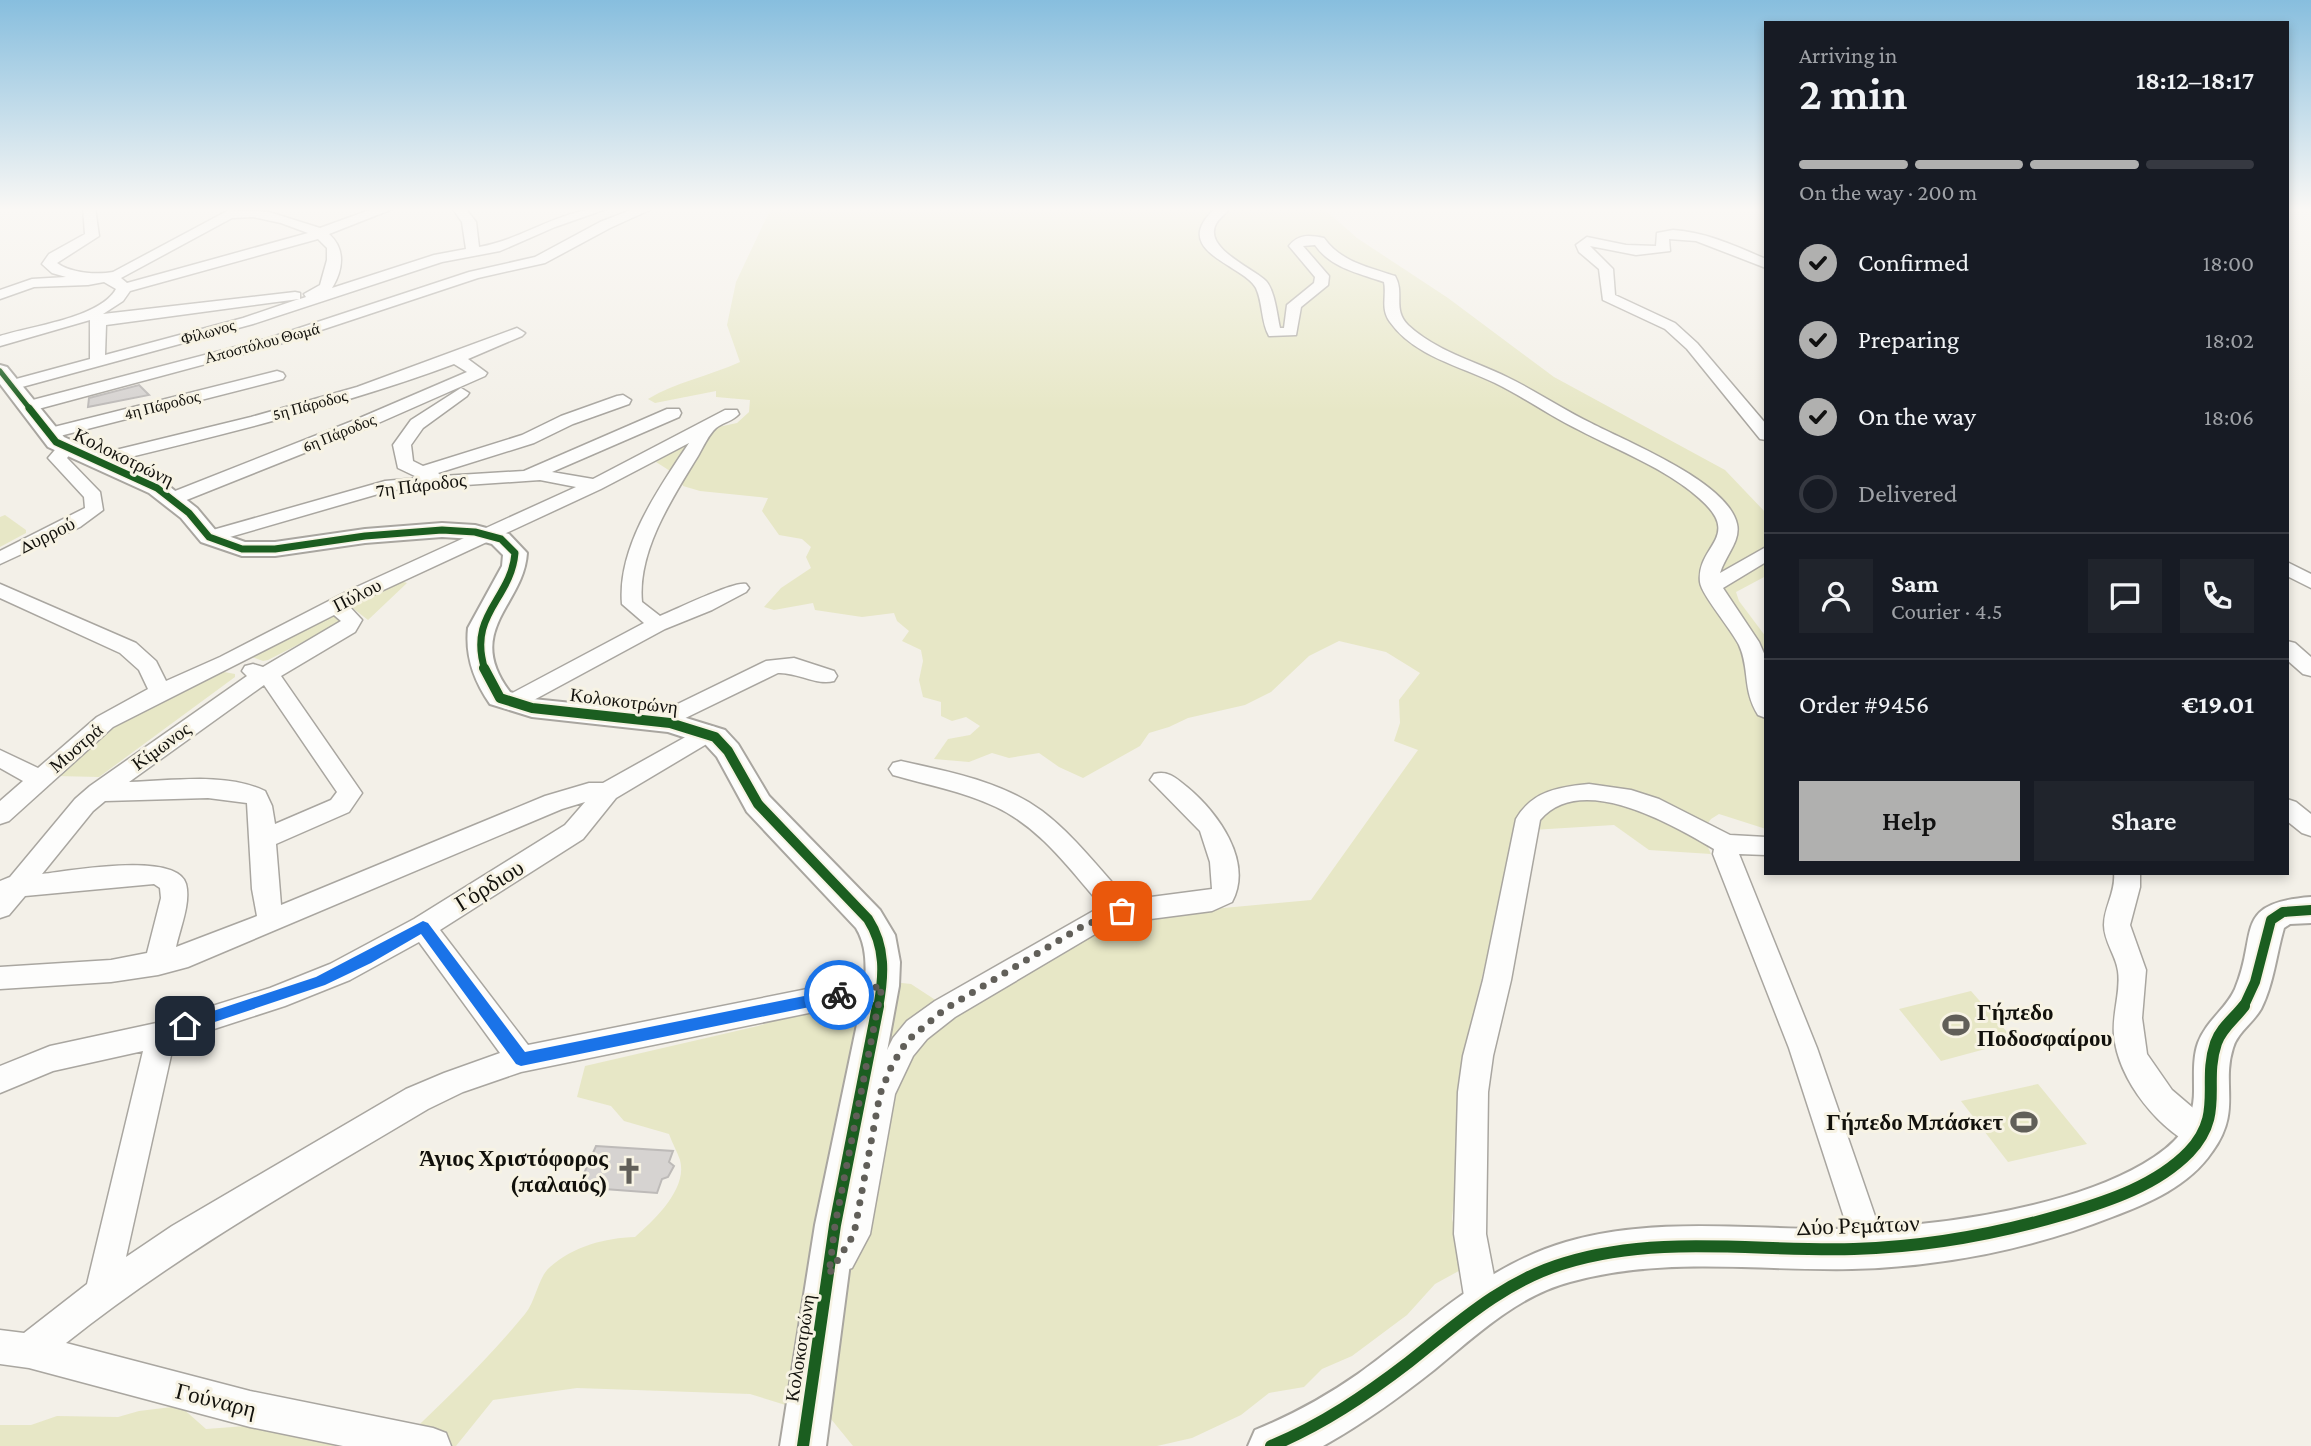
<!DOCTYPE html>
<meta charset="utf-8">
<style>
:root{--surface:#171b24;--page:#20242c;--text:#f1f3f6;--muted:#9ea1a6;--line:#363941;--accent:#b0b0af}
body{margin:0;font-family:"Crimson Pro",serif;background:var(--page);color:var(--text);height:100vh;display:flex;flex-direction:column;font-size:26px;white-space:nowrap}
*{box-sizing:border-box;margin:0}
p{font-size:23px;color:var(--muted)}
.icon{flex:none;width:38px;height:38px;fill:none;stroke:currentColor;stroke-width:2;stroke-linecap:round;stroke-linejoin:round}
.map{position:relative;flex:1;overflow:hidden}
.sheet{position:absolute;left:1764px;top:21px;width:525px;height:854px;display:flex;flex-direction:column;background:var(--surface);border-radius:0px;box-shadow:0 4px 10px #0003}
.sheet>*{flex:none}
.pin{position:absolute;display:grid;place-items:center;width:60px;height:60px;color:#fff;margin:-30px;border-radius:14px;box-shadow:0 4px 10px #0006}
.courier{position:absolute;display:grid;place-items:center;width:70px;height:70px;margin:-35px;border:5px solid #1a73e8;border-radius:50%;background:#fff;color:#222;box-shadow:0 2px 9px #0007}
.summary em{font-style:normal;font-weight:600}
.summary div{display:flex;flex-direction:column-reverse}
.summary{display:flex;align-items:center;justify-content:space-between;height:119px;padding:0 35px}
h1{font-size:46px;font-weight:600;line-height:52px}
.bar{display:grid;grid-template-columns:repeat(4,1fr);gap:10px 7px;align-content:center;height:84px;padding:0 35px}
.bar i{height:9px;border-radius:5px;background:var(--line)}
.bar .on{background:var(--accent)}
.bar p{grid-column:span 4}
.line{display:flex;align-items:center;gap:18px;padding:0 35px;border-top:2px solid var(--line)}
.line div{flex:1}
.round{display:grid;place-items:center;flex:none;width:74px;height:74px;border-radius:0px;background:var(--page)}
ol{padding:0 35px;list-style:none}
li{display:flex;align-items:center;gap:21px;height:77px}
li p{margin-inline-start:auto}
li .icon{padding:7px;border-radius:50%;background:var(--accent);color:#111;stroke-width:4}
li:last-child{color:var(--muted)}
li i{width:38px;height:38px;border:4px solid var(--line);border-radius:50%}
.action{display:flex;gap:14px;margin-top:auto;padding:14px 35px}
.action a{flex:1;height:80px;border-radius:0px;background:var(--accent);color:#111;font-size:28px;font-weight:600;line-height:80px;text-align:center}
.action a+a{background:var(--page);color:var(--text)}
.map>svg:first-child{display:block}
</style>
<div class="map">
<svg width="2311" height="1446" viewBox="0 0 2311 1446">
<rect width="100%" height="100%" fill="#f3f0e8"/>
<path fill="#e7e7c6" d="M 771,208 L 1323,208 L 1357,238 L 1448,298 L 1554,377 L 1725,470 L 1766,513 L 1766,576 L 1736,592 L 1739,601 L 1766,637 L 1766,829 L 1719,814 L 1711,819 L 1701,832 L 1711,854 L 1649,850 L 1614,825 L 1516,831 L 1473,1016 L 1464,1073 L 1459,1156 L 1452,1219 L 1466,1267 L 1435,1284 L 1407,1315 L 1352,1356 L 1322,1369 L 1304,1387 L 1269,1393 L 1241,1415 L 1192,1438 L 1157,1446 L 853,1446 L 831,1419 L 750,1394 L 577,1388 L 493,1400 L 456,1446 L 0,1446 L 0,1425 L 31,1425 L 57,1416 L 118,1417 L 139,1411 L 180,1406 L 206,1429 L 299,1422 L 401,1442 C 444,1401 487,1360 525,1314 C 536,1301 538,1277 550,1267 C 574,1246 605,1238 635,1237 C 654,1220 688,1189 680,1160 C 677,1151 672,1143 669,1134 L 624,1121 L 611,1106 L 577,1097 L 585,1066 L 758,1026 L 893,982 L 911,984 L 940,1003 L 989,995 L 1062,955 L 1092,934 L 1121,923 L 1180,912 L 1311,900 L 1418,750 L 1394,741 L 1400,723 L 1399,700 L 1420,673 L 1386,652 L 1339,641 L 1309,656 L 1271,692 L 1245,705 L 1188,718 L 1169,727 L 1149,733 L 1140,746 L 1083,778 L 1059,767 L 1039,753 L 1009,758 L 992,753 L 969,762 L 934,759 L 948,739 L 970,735 L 980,726 L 966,717 L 952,721 L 941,716 L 941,702 L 923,697 L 919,680 L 923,661 L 921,650 L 902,641 L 909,631 L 897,621 L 894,613 L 862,617 L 815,610 L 813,603 L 774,610 L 764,607 L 781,588 L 811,568 L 806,557 L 811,547 L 802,539 L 779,535 L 762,511 L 768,498 L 700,491 L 683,486 L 678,476 L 656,462 L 709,429 L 737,423 L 749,412 L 750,400 L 716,397 L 716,391 L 655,403 L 648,399 C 676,382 709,376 740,362 L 727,325 L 736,282 Z
M 5,515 L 26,530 L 26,533 L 0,547 L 0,517 Z
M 393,578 L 407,583 L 368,620 L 345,602 Z
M 329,609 L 344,621 L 268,660 L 263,661 L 246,655 Z
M 219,671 L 235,674 L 235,677 L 99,777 L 56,776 L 116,724 Z
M 1971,991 L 2015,1041 L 1941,1061 L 1899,1009 Z
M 2038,1084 L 2087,1144 L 2008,1162 L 1961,1101 Z"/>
<path fill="#d6d3d1" stroke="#bdbab8" stroke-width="2" d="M 139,385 L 149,395 L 88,407 L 89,398 Z
M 596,1146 L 673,1151 L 669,1162 L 674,1166 L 668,1177 L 662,1179 L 657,1193 L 578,1187 Z"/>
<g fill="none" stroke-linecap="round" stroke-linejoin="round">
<defs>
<path id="minor" d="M 83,208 L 95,208 L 99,236 L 57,263 C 70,273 97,275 113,272 L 229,210 L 269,212 L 320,228 L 375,208 L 395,208 L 329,234 C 346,249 343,270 332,288 L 434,255 L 466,249 L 462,222 L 452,208 L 465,208 L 476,222 L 479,247 C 525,239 560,208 609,208 L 555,227 L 500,251 L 442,262 L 253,324 L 11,390 L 5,388 L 3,385 L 5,382 L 90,359 L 90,320 L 0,346 L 0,336 C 31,326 100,318 116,289 L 104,282 L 88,285 L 34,287 L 0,299 L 0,290 L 32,279 L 66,277 L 52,273 L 42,264 L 49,254 L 85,234 ZM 253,217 L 281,223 L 308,233 L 127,283 L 121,278 L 232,218 ZM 318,239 L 327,248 L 327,260 L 320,285 L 304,294 L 306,297 L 300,299 L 300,293 L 295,292 L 103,314 L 123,301 L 130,291 ZM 299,299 L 243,318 L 105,355 L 106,325 Z
M 636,208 L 654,208 L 610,228 L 545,263 L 478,278 L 276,345 L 27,412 L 19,407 L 21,403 L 266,339 L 469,272 L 535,257 L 600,222 Z
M 1216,208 L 1230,208 C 1226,214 1219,218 1216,224 C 1203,248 1253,268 1266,281 C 1275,291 1277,315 1280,328 L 1284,328 L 1287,305 L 1314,283 L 1315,277 L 1289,246 C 1298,234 1309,235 1324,238 C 1341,262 1368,267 1395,276 C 1405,293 1392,309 1408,325 C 1436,351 1474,361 1507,377 C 1536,391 1562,409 1591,423 C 1627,442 1728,482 1737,524 C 1741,541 1725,556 1720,573 L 1766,547 L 1766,562 L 1723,588 L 1759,642 L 1766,658 L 1766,718 L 1758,715 C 1742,689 1750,669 1739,645 C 1731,629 1701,594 1700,582 C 1696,545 1744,537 1699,498 C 1665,468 1619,451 1579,430 C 1550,416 1524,397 1495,383 C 1460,366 1414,356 1390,322 C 1380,308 1387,296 1384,282 C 1358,273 1331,268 1315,245 L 1303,246 L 1329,276 L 1328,285 L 1301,307 L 1296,335 L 1269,336 C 1261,322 1263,303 1256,288 C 1243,264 1167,251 1216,208 Z
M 1673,230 C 1706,232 1735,246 1766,259 L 1766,268 L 1696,241 L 1669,239 L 1670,251 L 1636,255 L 1590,246 L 1613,269 L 1615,295 L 1675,323 L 1697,343 L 1766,424 L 1766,440 L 1760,439 L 1687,349 L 1665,329 L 1603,300 L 1599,269 L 1579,252 L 1576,245 L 1587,237 L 1626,245 L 1656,246 L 1657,233 Z
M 517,328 L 525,333 L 522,336 L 468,359 L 487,373 L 485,376 L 367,428 L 179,503 L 172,505 L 163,499 L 165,495 L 355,420 L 467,372 L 454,364 C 338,407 217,436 97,465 L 88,460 L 91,456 L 251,417 L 357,387 Z
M 277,371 L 283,373 L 285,376 L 283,379 L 48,439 L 39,434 L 42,430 Z
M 461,388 L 469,393 L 467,396 L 423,428 L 411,445 L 413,461 L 423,466 L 522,435 L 561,416 L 617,396 L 623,395 L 631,400 L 629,404 L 573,424 L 534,443 L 438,473 L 442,476 L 524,471 L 667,409 L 679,409 L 681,413 L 679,417 L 552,472 L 593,479 L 725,410 L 737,410 L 739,414 C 733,421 724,422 716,428 C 709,434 703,447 698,456 C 673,497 637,551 642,602 L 660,616 C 677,609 734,581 746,584 L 749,588 L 746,592 L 712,610 L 665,629 L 519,708 L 511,710 L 503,708 L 500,703 L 503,698 L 644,623 L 622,604 C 617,547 659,488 689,443 L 601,489 L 349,606 L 362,620 L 355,632 L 281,676 L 362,793 L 349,812 L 276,844 L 281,905 L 545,796 L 589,783 L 603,783 L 707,725 L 715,727 L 718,733 L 715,739 L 616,798 L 583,839 L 440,930 L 528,1045 L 882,974 L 892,978 L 896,986 L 892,994 L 882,998 L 521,1072 L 463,1092 L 428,1109 C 304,1183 179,1253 66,1343 L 250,1391 L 433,1428 L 446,1433 L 451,1446 L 343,1446 L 250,1427 L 29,1368 L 0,1364 L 0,1330 L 24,1333 L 87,1284 L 143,1051 L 53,1071 L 0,1093 L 0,1066 L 50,1046 L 161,1022 L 270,988 L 330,964 L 414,919 L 565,825 L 585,802 L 562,809 L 188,967 L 158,975 L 111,982 L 0,989 L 0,967 L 111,960 L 147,953 L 161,898 L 160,888 L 154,884 L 25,896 L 9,915 L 0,918 L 0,881 L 10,877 L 75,799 L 90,786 L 247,676 L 242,671 L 245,666 L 253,664 L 263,667 L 341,621 L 334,615 L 113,727 L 9,821 L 0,824 L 0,801 L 23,781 L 0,768 L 0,750 L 38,768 L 97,717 L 148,689 L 139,670 L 120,653 L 0,598 L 0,584 L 136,643 L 156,661 L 166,681 L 220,657 L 350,590 L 576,487 L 540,480 L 392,490 L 209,543 L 199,537 L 202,533 L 385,481 L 419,478 L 398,468 L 393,445 L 411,420 ZM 264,685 L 337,792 L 331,800 L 275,824 L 272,806 L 265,791 C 225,772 172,781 129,782 ZM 208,798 L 247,803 L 252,889 L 257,916 L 176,947 C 180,928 191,903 186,884 C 177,851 69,871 42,874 L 93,811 L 105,801 ZM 419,942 L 500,1053 L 444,1073 L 406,1089 L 172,1226 L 126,1257 L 174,1042 L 285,1006 L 350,980 Z
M 66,443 L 75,448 L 67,458 L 100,492 L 103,510 L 80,527 L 0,564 L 0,551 L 85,508 L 84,497 L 48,458 L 60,444 Z
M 2287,562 L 2311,574 L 2311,588 L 2287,576 Z
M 2287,641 L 2295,643 L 2311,657 L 2311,676 L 2303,674 L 2287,660 Z
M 794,658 L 834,671 L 837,676 L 834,681 C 817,686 797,672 778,673 L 669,726 L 661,729 L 653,726 L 650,721 L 653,716 L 766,661 Z
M 901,761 C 949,772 1001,781 1042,811 C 1075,836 1100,870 1128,900 L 1212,889 L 1210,862 L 1200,831 L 1150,780 L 1154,774 C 1168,770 1176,778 1187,787 C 1217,812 1254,861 1232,902 L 1212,911 L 1112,924 L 955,1017 L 927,1039 L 913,1056 L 895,1094 L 870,1234 L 852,1268 L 840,1272 L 828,1268 L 824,1256 L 839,1228 L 865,1094 L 893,1038 L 907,1021 L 935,1001 L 1102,906 C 1070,870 1041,828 996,807 C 963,791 927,785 893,775 L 889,769 L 893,763 Z
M 1589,784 L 1631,790 L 1659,799 L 1730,835 L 1766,837 L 1766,855 L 1739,854 L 1817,1048 L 1886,1248 L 1882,1259 L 1870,1264 L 1858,1259 L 1854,1248 L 1789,1048 L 1713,854 L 1714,849 C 1672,825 1582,771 1540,820 L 1511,980 L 1493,1056 L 1488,1092 L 1486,1234 L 1499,1302 L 1494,1314 L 1482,1319 L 1470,1314 L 1465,1302 L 1454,1234 L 1458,1092 L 1463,1056 L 1483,980 L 1516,819 C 1532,791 1559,787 1589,784 Z
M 2287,799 L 2296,802 L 2311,814 L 2311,836 L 2302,833 L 2287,821 Z
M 2114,873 L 2140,873 L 2140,887 L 2130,925 L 2146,970 L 2142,1018 L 2147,1054 L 2172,1090 L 2213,1125 L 2217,1135 L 2213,1145 L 2202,1149 C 2160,1133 2118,1080 2114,1035 C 2112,1013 2121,992 2118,971 C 2116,955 2104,942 2104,925 C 2104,907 2116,892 2114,873 Z"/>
<path id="tertiary" d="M 0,365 L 7,367 L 64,437 L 165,483 L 197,508 L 217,532 L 245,542 L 275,542 L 365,529 L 442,523 L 475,525 L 509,534 L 527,553 C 524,605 463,630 510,692 L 533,699 L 670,713 L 725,730 L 738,744 L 769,796 L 880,910 L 895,935 L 900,962 L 899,986 L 855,1225 L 826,1446 L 780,1446 L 815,1225 L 865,986 C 866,966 867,946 856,928 L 747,812 L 717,757 L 705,744 L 668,732 L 532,717 L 490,704 C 474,681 465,657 468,628 L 502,566 L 503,555 L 492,544 L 474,539 L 442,537 L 365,543 L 275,556 L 242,556 L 201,542 L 181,518 L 149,493 L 48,447 L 0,384 Z
M 2311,897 L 2311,923 L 2290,924 L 2284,928 C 2276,955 2274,983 2261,1009 C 2253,1023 2237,1033 2233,1048 C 2221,1086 2242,1111 2212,1152 C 2189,1186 2149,1203 2112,1217 C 2031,1249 1940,1267 1852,1269 C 1757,1271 1663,1256 1570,1282 C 1517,1296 1475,1336 1434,1370 C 1401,1396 1367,1421 1330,1442 L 1323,1446 L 1248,1446 L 1255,1430 C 1292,1415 1325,1397 1358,1374 C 1426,1325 1484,1266 1566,1242 C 1649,1218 1735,1228 1819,1229 C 1915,1230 2060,1212 2143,1164 C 2175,1145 2195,1126 2194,1088 C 2194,1073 2193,1057 2198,1043 C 2206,1021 2226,1009 2235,989 C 2259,933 2231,903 2311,897 Z"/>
</defs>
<use href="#minor" stroke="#a9a6a0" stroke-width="3"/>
<use href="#tertiary" stroke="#a9a6a0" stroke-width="4"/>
<use href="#minor" fill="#fdfdfc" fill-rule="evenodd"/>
<use href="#tertiary" fill="#fdfdfc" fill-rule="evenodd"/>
<defs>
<path id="cycleway-far3" d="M 0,371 L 30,409"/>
<path id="cycleway-far2" d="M 29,408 L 56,442 L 157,488 L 189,513 L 209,537 L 242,549 L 275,549 L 365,536 L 442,530 L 475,532 L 501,539 L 515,553 C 511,600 467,614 485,670"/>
<path id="cycleway-far1" d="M 484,668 L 500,698 L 532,708 L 670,723 L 715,737 L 728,751 L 758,804 L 868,919 C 886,947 884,976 878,1008
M 2243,1008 L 2255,982 L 2271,920 L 2283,912 L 2311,910"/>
<path id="cycleway" d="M 803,1446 L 835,1225 L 878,1006
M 1271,1446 C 1322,1425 1366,1395 1409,1362 C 1458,1323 1504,1281 1565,1263 C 1659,1234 1758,1252 1854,1249 C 1925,1247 1997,1234 2065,1214 C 2109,1201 2157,1185 2189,1152 C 2225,1114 2202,1084 2216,1043 C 2221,1028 2235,1018 2244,1006"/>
</defs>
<use href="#cycleway-far3" stroke="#f7f3e4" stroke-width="8"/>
<use href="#cycleway-far2" stroke="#f7f3e4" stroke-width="10"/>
<use href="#cycleway-far1" stroke="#f7f3e4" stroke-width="14"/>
<use href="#cycleway" stroke="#f7f3e4" stroke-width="17"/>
<use href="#cycleway-far3" stroke="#1b5e20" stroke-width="5"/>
<use href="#cycleway-far2" stroke="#1b5e20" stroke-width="7"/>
<use href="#cycleway-far1" stroke="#1b5e20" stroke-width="10"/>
<use href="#cycleway" stroke="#1b5e20" stroke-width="12"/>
</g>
<linearGradient id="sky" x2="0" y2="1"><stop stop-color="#87bede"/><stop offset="0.51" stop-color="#faf8f5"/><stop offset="1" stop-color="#faf8f5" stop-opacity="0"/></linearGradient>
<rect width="2311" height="411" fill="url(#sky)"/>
<path fill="#1a73e8" d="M 423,921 L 428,923 L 525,1052 L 839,989 L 846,995 L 839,1001 L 521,1066 L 516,1064 L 421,934 L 371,963 L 325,985 L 185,1032 L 178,1026 L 180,1022 L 316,977 Z"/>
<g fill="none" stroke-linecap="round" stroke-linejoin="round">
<path stroke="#615f59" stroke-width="7" stroke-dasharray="0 12.6" d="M 839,995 L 882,986 L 835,1225 L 829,1274 L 854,1234 L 880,1094 L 892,1065 L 907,1041 L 945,1009 L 1083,926 L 1122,911"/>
</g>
<defs>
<symbol id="stadium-bare" viewBox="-9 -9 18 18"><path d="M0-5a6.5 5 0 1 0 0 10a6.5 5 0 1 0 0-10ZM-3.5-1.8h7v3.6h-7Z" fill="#615f59" stroke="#f7f3e4" stroke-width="2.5" paint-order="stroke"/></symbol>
<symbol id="church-bare" viewBox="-9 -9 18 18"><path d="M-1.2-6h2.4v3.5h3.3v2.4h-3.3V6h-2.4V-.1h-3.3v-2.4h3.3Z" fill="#615f59" stroke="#f7f3e4" stroke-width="2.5" paint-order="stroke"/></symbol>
</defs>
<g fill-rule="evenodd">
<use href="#stadium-bare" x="1937" y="1006" width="38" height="38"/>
<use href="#stadium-bare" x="2005" y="1103" width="38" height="38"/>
<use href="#church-bare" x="610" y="1152" width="38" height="38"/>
</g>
<g text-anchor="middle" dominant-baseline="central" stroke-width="6" stroke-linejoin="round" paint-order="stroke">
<g font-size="16" fill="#12110c" stroke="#f7f3e4">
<text transform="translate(208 332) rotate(-16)">Φίλωνος</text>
<text transform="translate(262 343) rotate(-15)">Αποστόλου Θωμά</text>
<text transform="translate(162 405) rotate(-14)">4η Πάροδος</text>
<text transform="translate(310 405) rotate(-15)">5η Πάροδος</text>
<text transform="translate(339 433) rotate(-22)">6η Πάροδος</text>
</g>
<g font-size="19" fill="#12110c" stroke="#f7f3e4">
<text transform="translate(124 457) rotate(26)">Κολοκοτρώνη</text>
<text transform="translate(421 485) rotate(-7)">7η Πάροδος</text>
<text transform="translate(47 535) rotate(-26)">Δυρρού</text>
<text transform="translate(357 595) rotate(-27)">Πύλου</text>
<text transform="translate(624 701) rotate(7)">Κολοκοτρώνη</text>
<text transform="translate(161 746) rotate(-36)">Κίμωνος</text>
<text transform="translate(76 748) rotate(-41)">Μυστρά</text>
<text transform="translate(800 1348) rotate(-81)">Κολοκοτρώνη</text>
</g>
<g font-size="23" fill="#12110c" stroke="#f7f3e4">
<text transform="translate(489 885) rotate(-32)">Γόρδιου</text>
<text transform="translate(1858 1225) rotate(-2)">Δύο Ρεμάτων</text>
<text transform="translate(216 1400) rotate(14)">Γούναρη</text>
</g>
<g font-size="23" font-weight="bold" fill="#12110c" stroke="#f7f3e4" text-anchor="end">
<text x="1977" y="1012" text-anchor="start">Γήπεδο<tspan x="1977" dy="26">Ποδοσφαίρου</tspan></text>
<text x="2003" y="1122">Γήπεδο Μπάσκετ</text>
<text x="608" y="1158">Άγιος Χριστόφορος<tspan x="608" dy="26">(παλαιός)</tspan></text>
</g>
</g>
</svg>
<div class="pin" style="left:1122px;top:911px;background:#ea580c"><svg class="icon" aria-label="bag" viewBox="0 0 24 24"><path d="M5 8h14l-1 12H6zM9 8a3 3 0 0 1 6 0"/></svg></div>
<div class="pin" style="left:185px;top:1026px;background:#1f2937"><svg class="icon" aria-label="home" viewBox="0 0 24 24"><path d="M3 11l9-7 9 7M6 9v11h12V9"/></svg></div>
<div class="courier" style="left:839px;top:995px"><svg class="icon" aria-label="bike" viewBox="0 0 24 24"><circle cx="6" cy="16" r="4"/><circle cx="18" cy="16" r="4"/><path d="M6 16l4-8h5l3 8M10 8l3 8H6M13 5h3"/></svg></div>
<section class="sheet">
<div class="summary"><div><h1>2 min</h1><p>Arriving in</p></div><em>18:12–18:17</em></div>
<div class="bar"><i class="on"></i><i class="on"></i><i class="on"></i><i></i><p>On the way · 200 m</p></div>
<ol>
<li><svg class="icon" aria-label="check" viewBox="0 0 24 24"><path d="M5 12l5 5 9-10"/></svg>Confirmed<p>18:00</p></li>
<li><svg class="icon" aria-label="check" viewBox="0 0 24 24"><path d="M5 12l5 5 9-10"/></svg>Preparing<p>18:02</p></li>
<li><svg class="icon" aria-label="check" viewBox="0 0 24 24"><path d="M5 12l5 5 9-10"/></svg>On the way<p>18:06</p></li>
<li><i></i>Delivered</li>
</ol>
<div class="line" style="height:126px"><a class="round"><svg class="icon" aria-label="person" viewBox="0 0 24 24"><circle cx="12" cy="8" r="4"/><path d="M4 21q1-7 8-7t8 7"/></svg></a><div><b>Sam</b><p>Courier · 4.5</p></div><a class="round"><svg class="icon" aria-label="chat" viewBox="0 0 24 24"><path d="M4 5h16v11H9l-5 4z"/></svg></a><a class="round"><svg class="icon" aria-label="phone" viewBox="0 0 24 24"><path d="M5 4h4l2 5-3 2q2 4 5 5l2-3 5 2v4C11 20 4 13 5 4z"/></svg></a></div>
<div class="line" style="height:91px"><div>Order #9456</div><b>€19.01</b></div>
<div class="action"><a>Help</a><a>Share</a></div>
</section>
</div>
